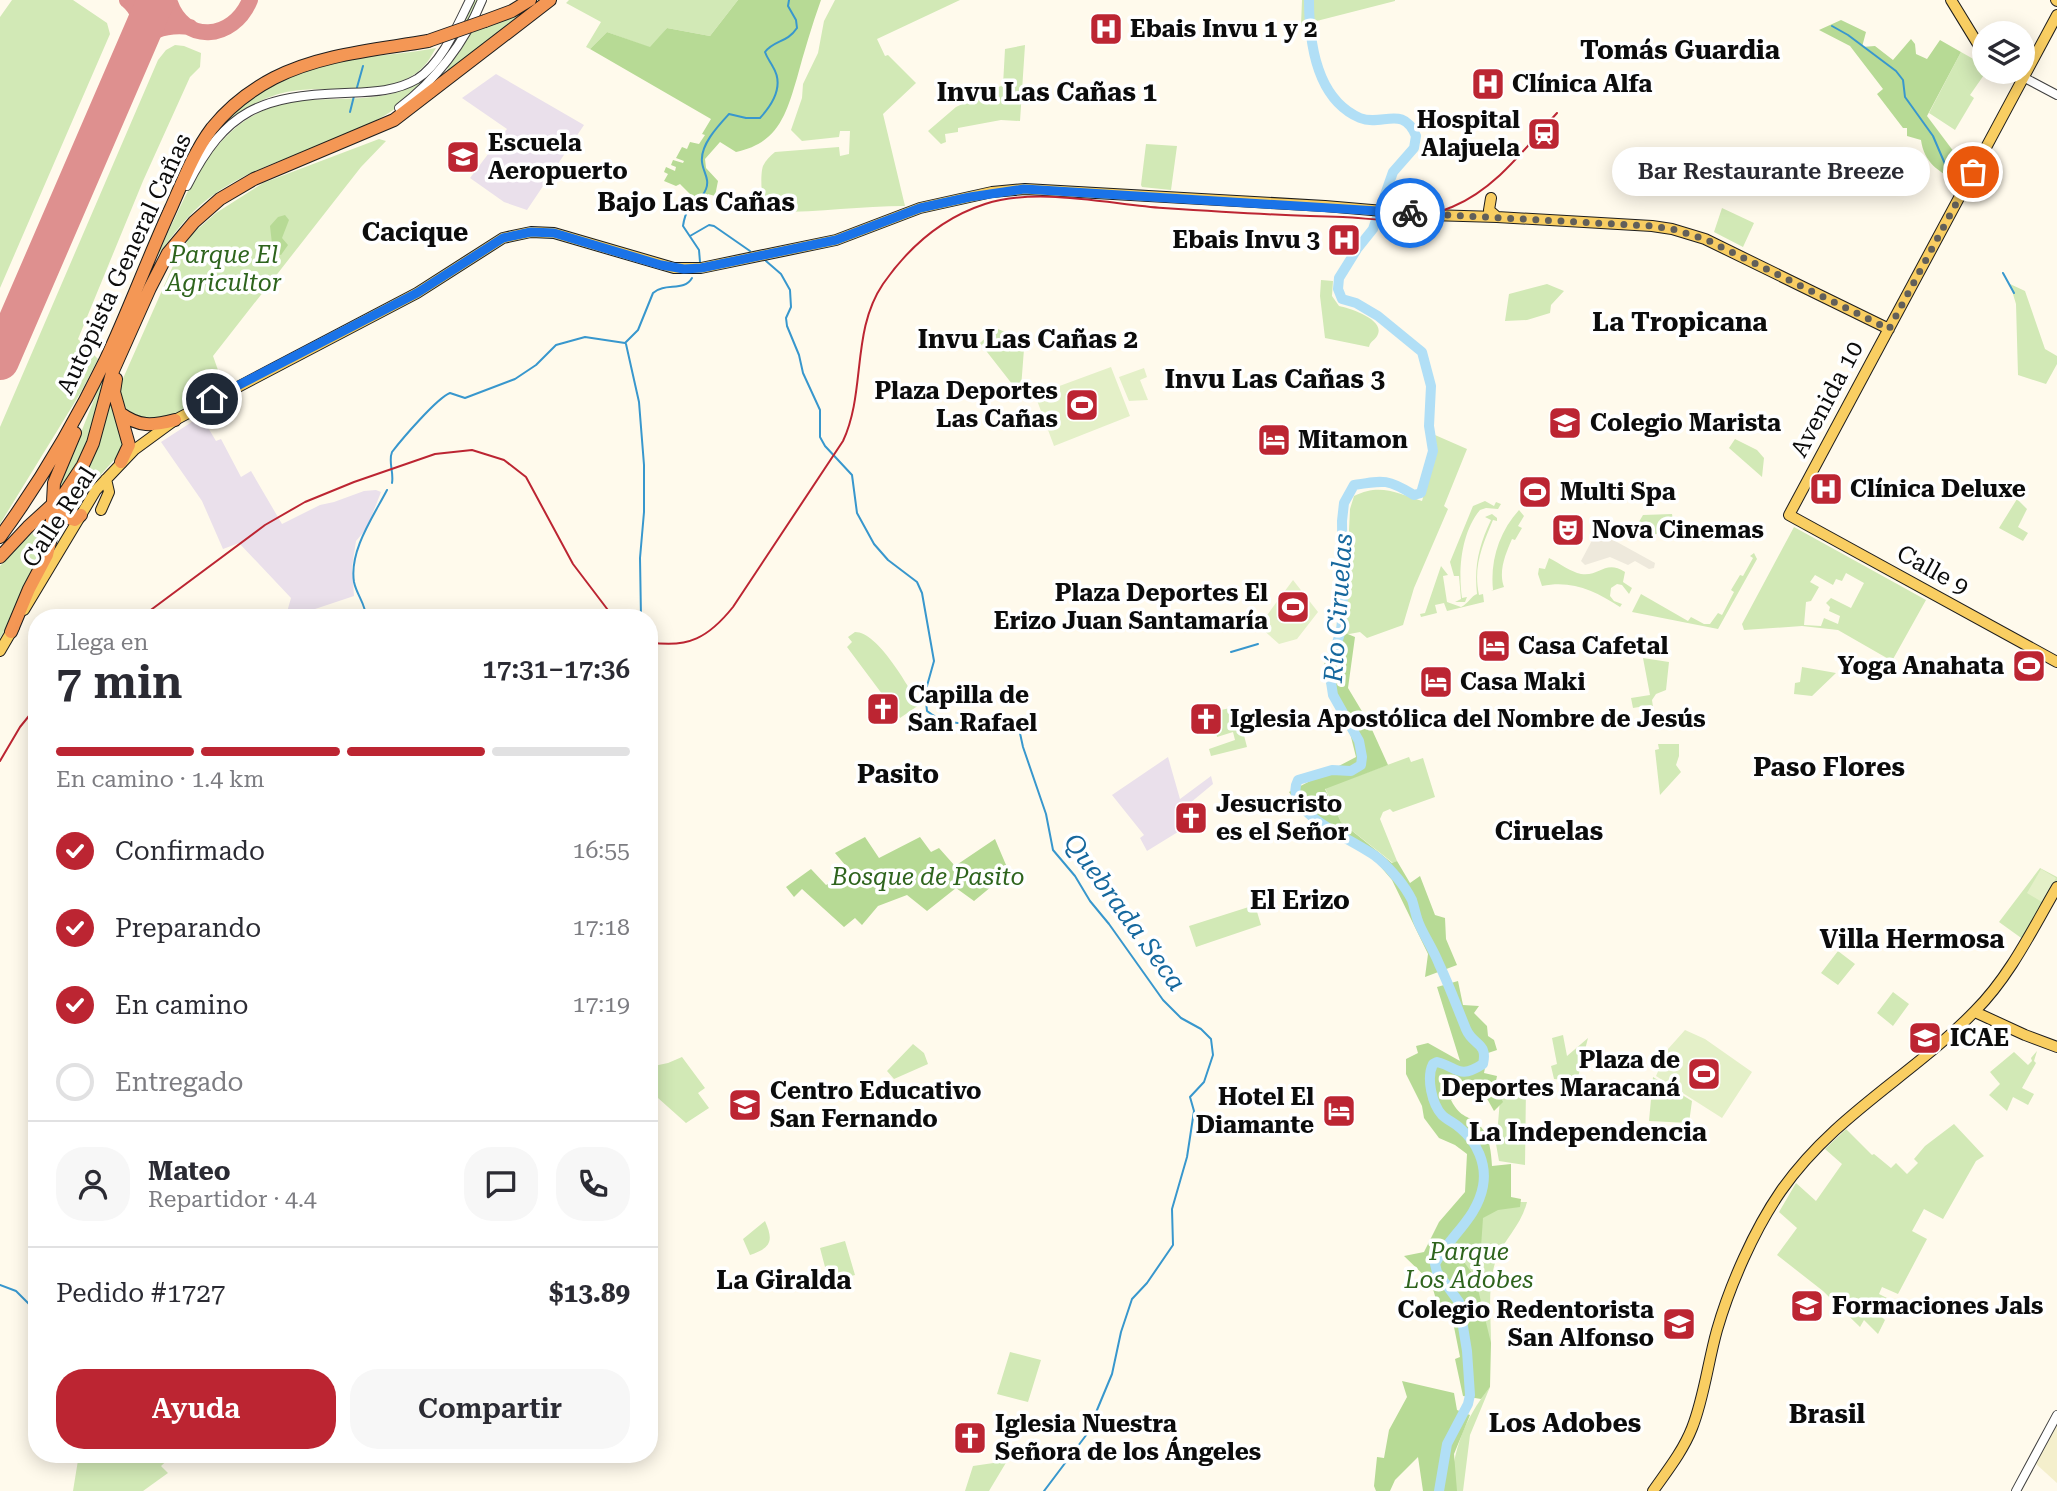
<!DOCTYPE html>
<html lang="es">
<meta charset="utf-8">
<style>
:root{--surface:#fff;--page:#f7f7f7;--text:#2b2b33;--muted:#7c7c81;--line:#e1e1e2;--accent:#bc2532}
body{margin:0;font-family:"Roboto Serif",serif;background:var(--page);color:var(--text);height:100vh;display:flex;flex-direction:column;font-size:26px;white-space:nowrap}
*{box-sizing:border-box;margin:0}
p{font-size:23px;color:var(--muted)}
.icon{flex:none;width:38px;height:38px;fill:none;stroke:currentColor;stroke-width:2;stroke-linecap:round;stroke-linejoin:round}
.map{position:relative;flex:1;overflow:hidden}
.side{position:absolute;left:28px;top:609px;width:630px;height:854px;display:flex;flex-direction:column;background:var(--surface);border-radius:28px;box-shadow:0 4px 18px #0003}
.side>*{flex:none}
.controls{position:absolute;left:1972px;top:21px;display:grid;gap:14px}
.controls a{display:grid;place-items:center;width:63px;height:63px;border-radius:50%;background:var(--surface);box-shadow:0 4px 18px #0003;font-size:35px}
.pin{position:absolute;display:grid;place-items:center;width:60px;height:60px;color:#fff;margin:-30px;border:4px solid #fff;border-radius:50%;box-shadow:0 2px 7px #0007}
.courier{position:absolute;display:grid;place-items:center;width:70px;height:70px;margin:-35px;border:5px solid #1a73e8;border-radius:50%;background:#fff;color:#222;box-shadow:0 2px 9px #0007}
.bubble{position:absolute;height:49px;border-radius:24px;background:var(--surface);box-shadow:0 4px 18px #0003;font-size:23px;font-weight:600;line-height:49px;text-align:center}
.head em{font-style:normal;font-weight:600}
.head div{display:flex;flex-direction:column-reverse}
.head{display:flex;align-items:center;justify-content:space-between;height:119px;padding:0 28px}
h1{font-size:46px;font-weight:600;line-height:52px}
.bar{display:grid;grid-template-columns:repeat(4,1fr);gap:10px 7px;align-content:center;height:84px;padding:0 28px}
.bar i{height:9px;border-radius:5px;background:var(--line)}
.bar .current{background:var(--accent)}
.bar p{grid-column:span 4}
.line{display:flex;align-items:center;gap:18px;padding:0 28px;border-top:2px solid var(--line)}
.line div{flex:1}
.round{display:grid;place-items:center;flex:none;width:74px;height:74px;border-radius:28px;background:var(--page)}
ol{padding:0 28px;list-style:none}
li{display:flex;align-items:center;gap:21px;height:77px}
li p{margin-inline-start:auto}
li .icon{padding:7px;border-radius:50%;background:var(--accent);color:#fff;stroke-width:4}
li:last-child{color:var(--muted)}
li i{width:38px;height:38px;border:4px solid var(--line);border-radius:50%}
.button{display:flex;gap:14px;margin-top:auto;padding:14px 28px}
.button a{flex:1;height:80px;border-radius:28px;background:var(--accent);color:#fff;font-size:28px;font-weight:600;line-height:80px;text-align:center}
.button a+a{background:var(--page);color:var(--text)}
.map>svg:first-child{display:block}
</style>
<div class="map">
<svg width="2057" height="1491" viewBox="0 0 2057 1491">
<rect width="100%" height="100%" fill="#fffaec"/>
<path fill="#eae0eb" d="M 496,74 L 584,125 L 527,210 L 504,202 L 470,178 L 507,129 L 462,98 Z
M 201,416 L 216,441 L 221,439 L 241,477 L 251,471 L 282,524 L 320,505 L 334,502 L 364,491 L 376,490 L 381,492 L 367,528 L 356,541 L 352,567 L 354,596 L 297,615 L 287,612 L 291,598 L 239,543 L 223,549 L 202,501 L 161,442 Z
M 1168,757 L 1180,799 L 1211,776 L 1213,784 L 1178,813 L 1186,827 L 1147,851 L 1140,838 L 1144,835 L 1112,795 Z"/>
<path fill="#f4efcc" d="M 2057,1425 L 2057,1483 L 2035,1463 Z"/>
<path fill="#d2e9b6" fill-rule="evenodd" d="M 12,0 L 73,0 L 107,23 L 110,34 L 0,288 L 0,17 Z
M 473,0 L 478,0 C 471,16 465,34 455,48 C 437,71 408,103 382,117 C 327,150 261,159 209,198 C 187,215 172,236 156,258 C 185,199 209,125 278,105 C 297,99 317,100 336,99 C 366,98 398,98 423,79 Z
M 534,0 L 538,0 L 447,72 L 448,66 L 461,50 L 470,33 L 492,24 Z
M 569,0 L 738,0 L 710,36 L 667,28 L 651,48 L 607,32 L 590,49 L 586,47 L 601,22 L 566,3 Z
M 835,0 L 960,0 L 877,39 L 885,56 L 888,55 L 916,83 L 883,114 L 905,206 C 859,206 813,213 767,212 C 761,205 760,174 763,166 C 766,160 770,156 775,152 L 839,147 L 840,156 L 849,154 L 850,131 L 840,131 L 839,137 L 802,141 L 791,130 L 802,98 L 803,84 L 818,53 L 824,21 Z
M 1302,0 L 1395,0 L 1395,1 L 1301,25 Z
M 175,45 L 184,46 L 201,53 L 200,67 L 190,77 L 143,181 L 78,339 L 98,359 L 81,392 L 0,524 L 0,427 L 158,60 L 166,50 Z
M 1025,45 L 1020,121 L 1001,120 L 958,128 L 958,132 L 945,134 L 946,142 L 941,144 L 928,131 L 956,107 L 1003,85 L 1005,49 Z
M 436,48 C 432,54 429,61 424,66 C 396,98 331,85 293,91 C 263,95 239,113 216,130 C 247,97 285,73 330,63 C 365,55 401,55 436,48 Z
M 1961,52 L 1984,65 L 1984,72 L 1986,72 L 1970,95 L 1974,98 L 1955,130 L 1929,113 Z
M 379,139 L 386,141 L 361,167 L 213,356 L 224,387 C 201,400 148,438 126,408 C 121,401 119,391 121,383 L 176,259 L 192,234 L 216,213 L 263,183 Z
M 1146,144 L 1177,146 L 1171,190 L 1142,187 L 1141,185 Z
M 1722,208 L 1754,223 L 1743,247 L 1714,232 Z
M 1321,280 L 1333,281 L 1332,296 L 1339,306 C 1349,308 1384,319 1378,334 C 1376,340 1370,341 1369,347 L 1325,338 L 1320,296 Z
M 1547,284 L 1564,291 L 1551,305 L 1550,313 L 1527,320 L 1505,321 L 1509,294 Z
M 2010,284 L 2025,291 L 2045,349 L 2057,356 L 2057,364 L 2046,384 L 2018,375 L 2016,304 Z
M 996,328 L 1009,334 L 1025,336 L 1021,388 L 1016,389 L 980,343 Z
M 106,369 L 86,450 L 56,496 Z
M 110,397 L 123,439 L 123,450 L 88,489 L 72,516 L 59,507 L 83,474 L 101,436 Z
M 1435,435 L 1467,449 L 1444,506 L 1448,509 L 1414,588 L 1403,625 L 1367,638 L 1360,632 L 1344,635 L 1350,509 L 1354,496 C 1380,483 1397,493 1422,501 L 1437,450 Z
M 1735,439 L 1757,450 L 1764,458 L 1762,477 L 1729,448 Z
M 2017,499 L 2027,509 L 2018,527 L 2028,533 L 2023,541 L 1999,528 Z
M 1485,501 L 1494,506 L 1496,502 L 1501,504 L 1498,509 L 1486,508 L 1480,510 C 1461,533 1458,570 1462,598 L 1467,597 L 1465,602 L 1455,602 L 1461,599 L 1459,576 L 1454,576 L 1450,562 L 1473,506 Z
M 1519,510 L 1524,516 L 1518,526 L 1522,528 L 1515,540 L 1512,539 C 1506,553 1498,571 1504,587 L 1491,591 L 1493,590 C 1490,561 1499,532 1519,510 Z
M 1492,514 L 1497,518 L 1497,521 L 1493,520 C 1482,546 1473,567 1479,595 L 1483,594 L 1484,602 L 1447,611 L 1444,603 L 1435,605 L 1437,613 L 1421,617 L 1420,614 L 1425,613 L 1441,566 L 1448,575 L 1443,576 L 1447,602 L 1461,607 C 1469,603 1471,596 1477,594 C 1474,566 1479,545 1491,520 L 1485,517 Z
M 1672,514 L 1673,520 L 1649,540 L 1633,532 L 1643,515 Z
M 45,523 L 47,527 L 43,553 L 24,585 L 8,626 L 0,638 L 0,566 L 25,539 Z
M 1794,527 L 1926,600 L 1892,661 L 1838,630 L 1802,626 L 1744,630 L 1742,624 ZM 1846,573 L 1864,583 L 1851,608 L 1831,598 L 1826,603 L 1830,607 L 1829,611 L 1840,616 L 1838,624 L 1824,618 L 1821,626 L 1804,625 L 1806,602 L 1811,601 L 1819,587 L 1810,582 L 1815,575 L 1833,585 L 1836,579 L 1842,581 Z
M 1754,553 L 1757,559 L 1718,629 L 1632,612 L 1641,594 L 1688,621 L 1691,617 L 1704,624 L 1710,624 L 1718,613 L 1722,615 L 1734,592 L 1731,590 L 1740,575 L 1743,576 L 1753,558 L 1750,556 Z
M 1549,558 C 1559,563 1571,572 1581,574 C 1600,577 1605,559 1625,572 L 1623,582 L 1632,588 L 1629,594 L 1622,585 L 1617,584 L 1611,588 L 1610,596 L 1614,601 L 1622,604 L 1620,607 C 1595,591 1573,580 1542,586 L 1538,574 L 1539,568 L 1545,569 Z
M 855,632 C 878,632 908,686 919,705 L 900,718 L 847,647 L 852,642 L 848,637 Z
M 1643,658 L 1669,662 L 1666,690 L 1656,694 L 1652,700 L 1653,707 L 1651,705 L 1633,708 L 1631,698 L 1650,695 Z
M 1802,667 L 1836,673 L 1812,696 L 1794,694 L 1795,683 L 1800,682 Z
M 1234,707 L 1235,712 L 1238,712 L 1247,747 L 1211,756 L 1209,749 L 1235,740 L 1233,732 L 1217,737 L 1213,712 Z
M 1658,744 L 1679,744 L 1679,756 L 1676,765 L 1681,772 L 1660,795 L 1655,750 L 1659,749 Z
M 1409,757 L 1411,762 L 1423,758 L 1435,797 L 1393,812 L 1390,809 L 1383,812 L 1380,819 L 1397,861 L 1393,863 L 1341,822 L 1325,788 Z
M 2040,868 L 2057,877 L 2057,881 L 2024,940 L 1999,922 Z
M 1255,905 L 1261,925 L 1196,947 L 1189,926 Z
M 1838,951 L 1855,964 L 1838,985 L 1821,973 Z
M 1893,992 L 1909,1004 L 1893,1026 L 1877,1013 Z
M 1563,1035 L 1567,1056 L 1588,1038 L 1577,1081 L 1554,1079 L 1551,1066 L 1557,1064 L 1552,1038 Z
M 913,1044 L 924,1053 L 928,1064 L 894,1079 L 887,1071 Z
M 2037,1051 L 2034,1061 L 2036,1063 L 2022,1088 L 2034,1094 L 2028,1105 L 2013,1097 L 2007,1111 L 1989,1095 L 2000,1084 L 1990,1072 L 2014,1052 L 2028,1065 L 2032,1061 L 2031,1058 Z
M 682,1057 L 705,1088 L 698,1093 L 709,1108 L 686,1123 L 649,1090 L 649,1067 L 668,1063 Z
M 1653,1077 L 1692,1101 L 1689,1123 L 1649,1121 Z
M 1501,1086 L 1526,1086 L 1525,1165 L 1499,1161 L 1496,1144 L 1488,1134 L 1498,1124 Z
M 1954,1124 L 1984,1156 L 1976,1161 L 1943,1219 L 1924,1209 L 1912,1231 L 1927,1239 L 1898,1294 L 1882,1287 L 1879,1294 L 1891,1300 L 1876,1311 L 1885,1320 L 1878,1334 L 1864,1320 L 1860,1327 L 1823,1291 L 1777,1255 L 1797,1228 L 1779,1212 L 1796,1183 L 1816,1201 L 1842,1164 L 1825,1149 L 1846,1129 L 1872,1155 L 1874,1154 L 1891,1168 L 1896,1163 L 1907,1174 L 1918,1163 L 1914,1159 L 1925,1146 Z
M 1511,1188 L 1511,1202 L 1527,1202 C 1521,1226 1504,1239 1496,1260 C 1487,1285 1491,1316 1491,1343 L 1469,1343 L 1443,1257 Z
M 765,1221 C 774,1241 771,1248 750,1255 L 743,1239 Z
M 845,1241 L 855,1275 L 829,1282 L 820,1248 Z
M 1010,1352 L 1041,1360 L 1028,1402 L 997,1394 Z
M 1490,1387 L 1470,1435 L 1463,1491 L 1450,1491 C 1454,1449 1463,1421 1490,1387 Z
M 79,1454 L 192,1454 L 183,1460 L 173,1455 L 161,1466 L 168,1473 L 143,1491 L 73,1491 Z
M 1007,1461 L 989,1491 L 965,1491 L 973,1466 Z"/>
<path fill="#b7da95" d="M 738,0 L 821,0 C 812,25 804,52 797,78 C 786,115 778,143 736,152 L 720,142 L 705,159 L 706,168 L 718,181 L 715,196 L 708,194 L 704,213 L 672,212 L 680,200 L 685,203 L 691,195 L 680,184 L 676,186 L 664,181 L 668,174 L 664,172 L 666,167 L 675,171 L 676,167 L 671,165 L 673,160 L 683,163 L 684,161 L 676,158 L 682,147 L 687,149 L 690,142 L 699,144 L 705,135 L 702,134 L 711,119 L 590,49 L 607,32 L 650,47 L 667,28 L 710,36 Z
M 1841,20 L 1866,32 L 1862,47 L 1875,46 L 1893,60 L 1911,39 L 1915,44 L 1916,54 L 1927,59 L 1940,40 L 1961,52 L 1927,116 L 1966,168 L 1958,181 C 1938,172 1924,162 1921,140 L 1907,136 L 1907,128 L 1903,128 L 1877,94 L 1883,89 L 1850,46 L 1819,30 Z
M 285,215 L 289,220 L 282,238 L 288,245 L 281,255 L 273,253 L 270,226 L 278,217 Z
M 1338,630 L 1355,637 L 1348,688 L 1369,723 L 1388,765 L 1325,789 L 1341,822 L 1392,863 L 1397,861 L 1410,883 L 1420,876 L 1435,915 L 1445,918 L 1446,939 L 1457,965 L 1425,977 L 1428,954 L 1392,880 L 1374,859 L 1306,816 L 1289,792 L 1356,757 L 1350,733 L 1321,672 Z
M 865,837 L 879,858 L 920,837 L 931,852 L 939,848 L 955,866 L 995,839 L 1009,872 L 974,901 L 956,888 L 927,911 L 907,895 L 878,906 L 862,925 L 855,918 L 844,927 L 802,889 L 794,897 L 786,887 L 811,869 L 826,885 L 851,872 L 835,853 Z
M 1458,981 L 1463,1005 L 1479,1006 L 1474,1013 L 1487,1026 L 1488,1036 L 1494,1040 L 1497,1050 L 1488,1053 L 1484,1073 L 1497,1076 L 1495,1086 L 1503,1102 L 1494,1111 L 1485,1095 L 1469,1088 L 1451,1100 C 1461,1120 1469,1114 1481,1127 C 1490,1137 1491,1153 1492,1166 L 1511,1164 L 1511,1197 L 1521,1199 L 1520,1207 L 1498,1210 L 1483,1218 L 1481,1247 L 1461,1258 L 1475,1277 L 1491,1343 L 1490,1387 L 1481,1399 L 1463,1396 L 1455,1359 L 1460,1357 L 1454,1327 L 1437,1303 L 1431,1282 L 1404,1256 L 1424,1252 L 1439,1222 L 1465,1192 L 1467,1154 L 1455,1145 L 1439,1138 L 1424,1118 L 1422,1106 L 1406,1074 L 1406,1059 L 1418,1053 L 1416,1046 L 1428,1043 L 1460,1061 L 1437,987 Z
M 1402,1381 L 1454,1393 L 1457,1410 L 1470,1415 L 1454,1454 L 1457,1491 L 1423,1491 L 1418,1457 L 1395,1480 L 1390,1491 L 1376,1491 L 1374,1486 L 1377,1457 L 1384,1458 L 1389,1430 L 1407,1397 Z"/>
<path fill="#e4f0c8" d="M 1111,367 L 1130,416 L 1054,446 L 1035,395 Z
M 1144,368 L 1147,377 L 1140,380 L 1148,400 L 1129,401 L 1119,377 Z
M 1293,580 L 1318,612 L 1297,639 L 1279,644 L 1259,626 Z
M 2041,869 L 2056,878 L 2042,902 L 2027,893 Z
M 1685,1030 L 1705,1039 L 1752,1072 L 1722,1118 L 1656,1076 L 1668,1049 Z"/>
<path fill="#eee9dc" d="M 1597,531 L 1655,563 L 1654,568 L 1649,569 L 1635,561 L 1628,565 L 1610,557 L 1585,565 L 1581,561 Z"/>
<g fill="none" stroke-linecap="round" stroke-linejoin="round">
<path stroke="#3897cd" stroke-width="2" d="M 1832,26 L 1848,35 L 1896,71 L 1903,80 L 1905,97 L 1933,136 L 1951,178
M 356,91 L 363,66
M 350,112 L 354,96
M 690,236 L 709,225 L 714,226 L 750,251
M 766,261 L 781,274 L 790,290 L 791,307 L 786,318 L 787,326 L 799,355 L 803,373 L 820,410 L 820,437 L 825,446 L 852,475 L 857,513 L 874,544 L 888,560 L 917,582 L 922,593 L 934,661 L 925,693 L 927,711 C 956,735 989,714 1018,724 L 1023,747 L 1046,814 L 1053,850 L 1075,876 L 1090,901 L 1109,924 L 1163,1000 L 1181,1018 L 1201,1029 L 1211,1039 L 1213,1055 L 1204,1082 L 1190,1097 L 1194,1111 L 1187,1157 L 1172,1209 L 1173,1245 L 1147,1283 L 1132,1299 L 1121,1332 L 1112,1374 L 1087,1434 L 1044,1491
M 700,262 L 699,250 L 683,226 C 687,199 699,207 706,189 C 710,179 703,172 702,162 C 700,145 718,126 729,114 L 746,118 L 760,118 C 773,104 784,85 773,67 C 770,61 767,58 765,52 C 774,40 787,43 797,28 L 796,20 L 788,6 L 789,0
M 2003,273 L 2014,293
M 626,344 L 639,402 L 644,465 L 644,512 L 640,558 L 641,618
M 392,483 C 394,472 388,462 392,452 C 402,439 437,398 450,393 L 465,398 L 515,379 L 536,365 L 556,345 L 585,337 L 625,343 L 638,330 L 653,293 C 665,282 684,292 692,278
M 366,618 C 366,604 357,596 354,582 C 349,551 373,517 387,490
M 649,651 C 658,689 655,735 649,774
M 1231,652 L 1258,644
M 0,1285 L 16,1291 L 37,1312"/>
<path stroke="#b1dff6" stroke-width="10" d="M 1309,0 C 1309,41 1316,99 1360,118 C 1382,127 1403,104 1416,136 L 1414,148 L 1393,172 L 1373,229 L 1357,249 L 1339,278 L 1338,289 L 1342,299 L 1356,303 L 1378,316 L 1422,352 L 1431,386 L 1429,426 L 1433,451 L 1421,493 L 1414,495 C 1388,479 1384,480 1354,485 L 1344,503 L 1342,521 L 1343,611 L 1341,630 L 1329,669 L 1333,695 L 1359,741 L 1362,757 L 1361,765 L 1351,771 L 1332,770 L 1298,780 C 1280,814 1359,841 1379,859 C 1391,869 1405,886 1412,900 C 1415,909 1416,918 1420,926 C 1426,939 1434,951 1439,964 C 1449,985 1457,1007 1466,1029 C 1473,1046 1488,1042 1483,1064 C 1458,1080 1458,1067 1437,1062 L 1433,1064 C 1426,1078 1432,1104 1442,1115 C 1447,1120 1455,1123 1460,1128 C 1477,1142 1487,1164 1483,1186 C 1477,1219 1449,1236 1435,1264 L 1437,1272 L 1459,1302 L 1467,1351 L 1470,1395 L 1468,1404 L 1447,1444 L 1439,1491"/>
<path stroke="#de908f" stroke-width="16" d="M 127,0 L 181,23
M 127,0 C 140,11 142,22 139,38
M 169,0 C 183,45 233,41 250,0
M 131,54 C 145,31 164,24 190,27
M 0,332 L 13,325 L 20,315"/>
<path stroke="#de908f" stroke-width="38" d="M 0,361 L 156,0"/>
<defs>
<path id="minor" d="M 2023,77 L 2057,95
M 399,108 C 437,79 464,44 482,0
M 187,186 C 226,109 261,96 345,93 C 370,92 395,92 417,79 C 442,63 457,26 470,0
M 2016,1491 L 2057,1415"/>
<path id="major" d="M 1951,0 L 1984,54
M 2056,0 L 2057,1
M 2057,15 L 1789,515 L 2057,662
M 1491,198 L 1489,210 L 1497,217
M 101,510 L 109,492 L 106,479
M 24,610 L 96,490 L 134,450 L 175,420 L 417,293 L 503,238 L 531,232 L 554,233 L 674,268 L 701,268 L 836,240 L 920,208 L 992,192 L 1025,189 L 1325,206 L 1430,215 L 1497,217 L 1652,226 L 1672,229 L 1705,239 L 1889,329
M 0,651 L 14,627
M 1975,1012 L 2025,1035 L 2057,1047
M 1653,1491 C 1667,1471 1683,1451 1692,1428 C 1704,1398 1708,1362 1717,1330 C 1730,1285 1754,1230 1781,1191 C 1835,1114 1912,1076 1975,1011 C 2010,976 2032,930 2057,887"/>
<path id="highway" d="M 485,21 L 512,11 L 530,0
M 116,379 L 114,392 L 129,445 L 121,462
M 120,413 C 139,427 152,426 175,420
M 52,505 L 61,516 L 75,520 L 81,515
M 0,537 C 40,482 76,421 106,359 C 129,310 148,258 171,208 C 183,181 194,152 212,128 C 228,108 251,90 274,78 C 321,54 376,50 428,41
M 0,557 L 28,527 L 64,494 L 83,465 L 93,443 L 112,373 L 150,288 L 168,253 L 194,222 L 220,199 L 254,179 L 394,120 L 550,0
M 11,632 L 29,589 L 47,555 L 51,538 L 54,483 L 75,433"/>
</defs>
<use href="#minor" stroke="#3f3f3f" stroke-width="10"/>
<use href="#major" stroke="#1d1d1d" stroke-width="12"/>
<use href="#highway" stroke="#1d1d1d" stroke-width="14"/>
<use href="#minor" stroke="#fff" stroke-width="8"/>
<use href="#major" stroke="#f9ce62" stroke-width="10"/>
<use href="#highway" stroke="#f49755" stroke-width="12"/>
<path stroke="#bc2532" stroke-width="2" d="M 140,618 L 265,525 L 305,502 L 354,482 L 435,454 L 472,450 L 504,460 L 526,477 L 573,564 L 614,618
M 649,642 C 688,649 709,637 733,607 L 843,441 C 866,392 851,331 883,284 C 908,248 942,218 985,204 C 1037,187 1109,204 1163,208 C 1223,212 1283,216 1343,217 C 1365,218 1389,222 1411,220 C 1425,218 1439,212 1452,207 C 1496,189 1526,147 1557,113
M 0,761 L 20,727 L 37,706"/>
<defs>
<path id="highway-bridge" d="M 428,41 L 485,21"/>
</defs>
<use href="#highway-bridge" stroke="#1d1d1d" stroke-width="14" stroke-linecap="butt"/>
<use href="#highway-bridge" stroke="#f49755" stroke-width="12"/>
</g>
<g fill="none" stroke-linecap="round" stroke-linejoin="round">
<path stroke="#615f5a" stroke-width="7" stroke-dasharray="0 12.6" d="M 1410,213 L 1652,226 L 1672,229 L 1705,239 L 1889,329 L 1973,172"/>
<path stroke="#1a73e8" stroke-width="9" d="M 212,399 L 417,293 L 503,238 L 531,232 L 554,233 L 661,265 L 684,269 L 701,268 L 836,240 L 920,208 L 970,197 L 1024,189 L 1410,213"/>
</g>
<defs>
<symbol id="hospital-square" viewBox="-11 -11 22 22"><rect x="-9" y="-9" width="18" height="18" rx="4" fill="#bc2532" stroke="#fff"/><path d="M-5-5h3v3.5h4V-5h3V5h-3V1.5h-4V5h-3Z" fill="#fff"/></symbol>
<symbol id="station-square" viewBox="-11 -11 22 22"><rect x="-9" y="-9" width="18" height="18" rx="4" fill="#bc2532" stroke="#fff"/><path d="M-3-6H3Q5-6 5-4V2Q5 4 3 4L4.5 6H3L1.5 4h-3L-3 6H-4.5L-3 4Q-5 4-5 2V-4Q-5-6-3-6ZM-3.5-4v3h7v-3ZM-3.5 1v1.5H-2V1ZM2 1v1.5H3.5V1Z" fill="#fff"/></symbol>
<symbol id="school-square" viewBox="-11 -11 22 22"><rect x="-9" y="-9" width="18" height="18" rx="4" fill="#bc2532" stroke="#fff"/><path d="M0-5L7-2L0 1L-7-2ZM-4 1L0 2.5L4 1V4Q0 6-4 4Z" fill="#fff"/></symbol>
<symbol id="stadium-square" viewBox="-11 -11 22 22"><rect x="-9" y="-9" width="18" height="18" rx="4" fill="#bc2532" stroke="#fff"/><path d="M0-5a6.5 5 0 1 0 0 10a6.5 5 0 1 0 0-10ZM-3.5-1.8h7v3.6h-7Z" fill="#fff"/></symbol>
<symbol id="hotel-square" viewBox="-11 -11 22 22"><rect x="-9" y="-9" width="18" height="18" rx="4" fill="#bc2532" stroke="#fff"/><path d="M-6-4.5h1.5V1H6V5H4.5V3h-9V5H-6ZM-4 0a1.8 1.8 0 1 1 3.6 0ZM.5 0V-2.5h3Q6-2.5 6 0Z" fill="#fff"/></symbol>
<symbol id="theatre-square" viewBox="-11 -11 22 22"><rect x="-9" y="-9" width="18" height="18" rx="4" fill="#bc2532" stroke="#fff"/><path d="M-5-5.5Q0-4 5-5.5V0Q5 5 0 6Q-5 5-5 0ZM-3.3-2.5H-1v1.5H-3.3ZM1-2.5H3.3v1.5H1ZM-2.8 1Q0 5.5 2.8 1Z" fill="#fff"/></symbol>
<symbol id="church-square" viewBox="-11 -11 22 22"><rect x="-9" y="-9" width="18" height="18" rx="4" fill="#bc2532" stroke="#fff"/><path d="M-1.2-6h2.4v3.5h3.3v2.4h-3.3V6h-2.4V-.1h-3.3v-2.4h3.3Z" fill="#fff"/></symbol>
<symbol id="university-square" viewBox="-11 -11 22 22"><rect x="-9" y="-9" width="18" height="18" rx="4" fill="#bc2532" stroke="#fff"/><path d="M0-5L7-2L0 1L-7-2ZM-4 1L0 2.5L4 1V4Q0 6-4 4Z" fill="#fff"/></symbol>
</defs>
<g fill-rule="evenodd">
<use href="#hospital-square" x="1087" y="10" width="38" height="38"/>
<use href="#hospital-square" x="1469" y="65" width="38" height="38"/>
<use href="#station-square" x="1525" y="115" width="38" height="38"/>
<use href="#school-square" x="444" y="138" width="38" height="38"/>
<use href="#hospital-square" x="1325" y="221" width="38" height="38"/>
<use href="#stadium-square" x="1063" y="386" width="38" height="38"/>
<use href="#school-square" x="1546" y="404" width="38" height="38"/>
<use href="#hotel-square" x="1255" y="421" width="38" height="38"/>
<use href="#hospital-square" x="1807" y="470" width="38" height="38"/>
<use href="#stadium-square" x="1516" y="473" width="38" height="38"/>
<use href="#theatre-square" x="1549" y="511" width="38" height="38"/>
<use href="#stadium-square" x="1274" y="588" width="38" height="38"/>
<use href="#hotel-square" x="1475" y="627" width="38" height="38"/>
<use href="#stadium-square" x="2010" y="647" width="38" height="38"/>
<use href="#hotel-square" x="1417" y="663" width="38" height="38"/>
<use href="#church-square" x="864" y="690" width="38" height="38"/>
<use href="#church-square" x="1187" y="700" width="38" height="38"/>
<use href="#church-square" x="1172" y="799" width="38" height="38"/>
<use href="#university-square" x="1906" y="1019" width="38" height="38"/>
<use href="#stadium-square" x="1685" y="1055" width="38" height="38"/>
<use href="#school-square" x="726" y="1086" width="38" height="38"/>
<use href="#hotel-square" x="1320" y="1092" width="38" height="38"/>
<use href="#university-square" x="1788" y="1287" width="38" height="38"/>
<use href="#school-square" x="1660" y="1305" width="38" height="38"/>
<use href="#church-square" x="951" y="1419" width="38" height="38"/>
</g>
<g text-anchor="middle" dominant-baseline="central" stroke-width="7" stroke-linejoin="round" paint-order="stroke">
<g font-size="24" font-weight="bold" fill="#0c0c0c" stroke="#fff" text-anchor="start">
<text x="1130" y="29">Ebais Invu 1 y 2</text>
<text x="1512" y="84">Clínica Alfa</text>
<text x="1520" y="120" text-anchor="end">Hospital<tspan x="1520" dy="28">Alajuela</tspan></text>
<text x="488" y="143">Escuela<tspan x="488" dy="28">Aeropuerto</tspan></text>
<text x="1320" y="240" text-anchor="end">Ebais Invu 3</text>
<text x="1058" y="391" text-anchor="end">Plaza Deportes<tspan x="1058" dy="28">Las Cañas</tspan></text>
<text x="1590" y="423">Colegio Marista</text>
<text x="1298" y="440">Mitamon</text>
<text x="1850" y="489">Clínica Deluxe</text>
<text x="1560" y="492">Multi Spa</text>
<text x="1592" y="530">Nova Cinemas</text>
<text x="1268" y="593" text-anchor="end">Plaza Deportes El<tspan x="1268" dy="28">Erizo Juan Santamaría</tspan></text>
<text x="1518" y="646">Casa Cafetal</text>
<text x="2004" y="666" text-anchor="end">Yoga Anahata</text>
<text x="1460" y="682">Casa Maki</text>
<text x="908" y="695">Capilla de<tspan x="908" dy="28">San Rafael</tspan></text>
<text x="1230" y="719">Iglesia Apostólica del Nombre de Jesús</text>
<text x="1216" y="804">Jesucristo<tspan x="1216" dy="28">es el Señor</tspan></text>
<text x="1950" y="1038">ICAE</text>
<text x="1680" y="1060" text-anchor="end">Plaza de<tspan x="1680" dy="28">Deportes Maracaná</tspan></text>
<text x="770" y="1091">Centro Educativo<tspan x="770" dy="28">San Fernando</tspan></text>
<text x="1314" y="1097" text-anchor="end">Hotel El<tspan x="1314" dy="28">Diamante</tspan></text>
<text x="1832" y="1306">Formaciones Jals</text>
<text x="1654" y="1310" text-anchor="end">Colegio Redentorista<tspan x="1654" dy="28">San Alfonso</tspan></text>
<text x="995" y="1424">Iglesia Nuestra<tspan x="995" dy="28">Señora de los Ángeles</tspan></text>
</g>
<g font-size="24" font-style="italic" fill="#2e641d" stroke="#fff">
<text x="224" y="255">Parque El<tspan x="224" dy="28">Agricultor</tspan></text>
<text x="928" y="877">Bosque de Pasito</text>
<text x="1469" y="1252">Parque<tspan x="1469" dy="28">Los Adobes</tspan></text>
</g>
<g font-size="24" fill="#0c0c0c" stroke="#fff">
<text transform="translate(124 264) rotate(-65)">Autopista General Cañas</text>
<text transform="translate(1827 399) rotate(-62)">Avenida 10</text>
<text transform="translate(59 517) rotate(-57)">Calle Real</text>
<text transform="translate(1933 570) rotate(29)">Calle 9</text>
</g>
<g font-size="26" font-weight="bold" fill="#0c0c0c" stroke="#fff">
<text x="1680" y="50">Tomás Guardia</text>
<text x="1047" y="92">Invu Las Cañas 1</text>
<text x="696" y="202">Bajo Las Cañas</text>
<text x="415" y="232">Cacique</text>
<text x="1680" y="322">La Tropicana</text>
<text x="1028" y="339">Invu Las Cañas 2</text>
<text x="1275" y="379">Invu Las Cañas 3</text>
<text x="1829" y="767">Paso Flores</text>
<text x="898" y="774">Pasito</text>
<text x="1549" y="831">Ciruelas</text>
<text x="1300" y="900">El Erizo</text>
<text x="1912" y="939">Villa Hermosa</text>
<text x="1588" y="1132">La Independencia</text>
<text x="784" y="1280">La Giralda</text>
<text x="1827" y="1414">Brasil</text>
<text x="1565" y="1423">Los Adobes</text>
</g>
<g font-size="26" font-style="italic" fill="#16689e" stroke="#fff">
<text transform="translate(1338 608) rotate(-86)">Río Ciruelas</text>
<text transform="translate(1125 912) rotate(54)">Quebrada Seca</text>
</g>
</g>
</svg>
<div class="controls">
<a><svg class="icon" aria-label="layers" viewBox="0 0 24 24"><path d="M12 4l9 5-9 5-9-5zM3 14l9 5 9-5"/></svg></a>
</div>
<div class="pin" style="left:1973px;top:172px;background:#ea580c"><svg class="icon" aria-label="bag" viewBox="0 0 24 24"><path d="M5 8h14l-1 12H6zM9 8a3 3 0 0 1 6 0"/></svg></div>
<div class="pin" style="left:212px;top:399px;background:#1f2937"><svg class="icon" aria-label="home" viewBox="0 0 24 24"><path d="M3 11l9-7 9 7M6 9v11h12V9"/></svg></div>
<div class="courier" style="left:1410px;top:213px"><svg class="icon" aria-label="bike" viewBox="0 0 24 24"><circle cx="6" cy="16" r="4"/><circle cx="18" cy="16" r="4"/><path d="M6 16l4-8h5l3 8M10 8l3 8H6M13 5h3"/></svg></div>
<div class="bubble" style="left:1612px;top:147px;width:318px">Bar Restaurante Breeze</div>
<section class="side">
<div class="head"><div><h1>7 min</h1><p>Llega en</p></div><em>17:31–17:36</em></div>
<div class="bar"><i class="current"></i><i class="current"></i><i class="current"></i><i></i><p>En camino · 1.4 km</p></div>
<ol>
<li><svg class="icon" aria-label="check" viewBox="0 0 24 24"><path d="M5 12l5 5 9-10"/></svg>Confirmado<p>16:55</p></li>
<li><svg class="icon" aria-label="check" viewBox="0 0 24 24"><path d="M5 12l5 5 9-10"/></svg>Preparando<p>17:18</p></li>
<li><svg class="icon" aria-label="check" viewBox="0 0 24 24"><path d="M5 12l5 5 9-10"/></svg>En camino<p>17:19</p></li>
<li><i></i>Entregado</li>
</ol>
<div class="line" style="height:126px"><a class="round"><svg class="icon" aria-label="person" viewBox="0 0 24 24"><circle cx="12" cy="8" r="4"/><path d="M4 21q1-7 8-7t8 7"/></svg></a><div><b>Mateo</b><p>Repartidor · 4.4</p></div><a class="round"><svg class="icon" aria-label="chat" viewBox="0 0 24 24"><path d="M4 5h16v11H9l-5 4z"/></svg></a><a class="round"><svg class="icon" aria-label="phone" viewBox="0 0 24 24"><path d="M5 4h4l2 5-3 2q2 4 5 5l2-3 5 2v4C11 20 4 13 5 4z"/></svg></a></div>
<div class="line" style="height:91px"><div>Pedido #1727</div><b>$13.89</b></div>
<div class="button"><a>Ayuda</a><a>Compartir</a></div>
</section>
</div>
